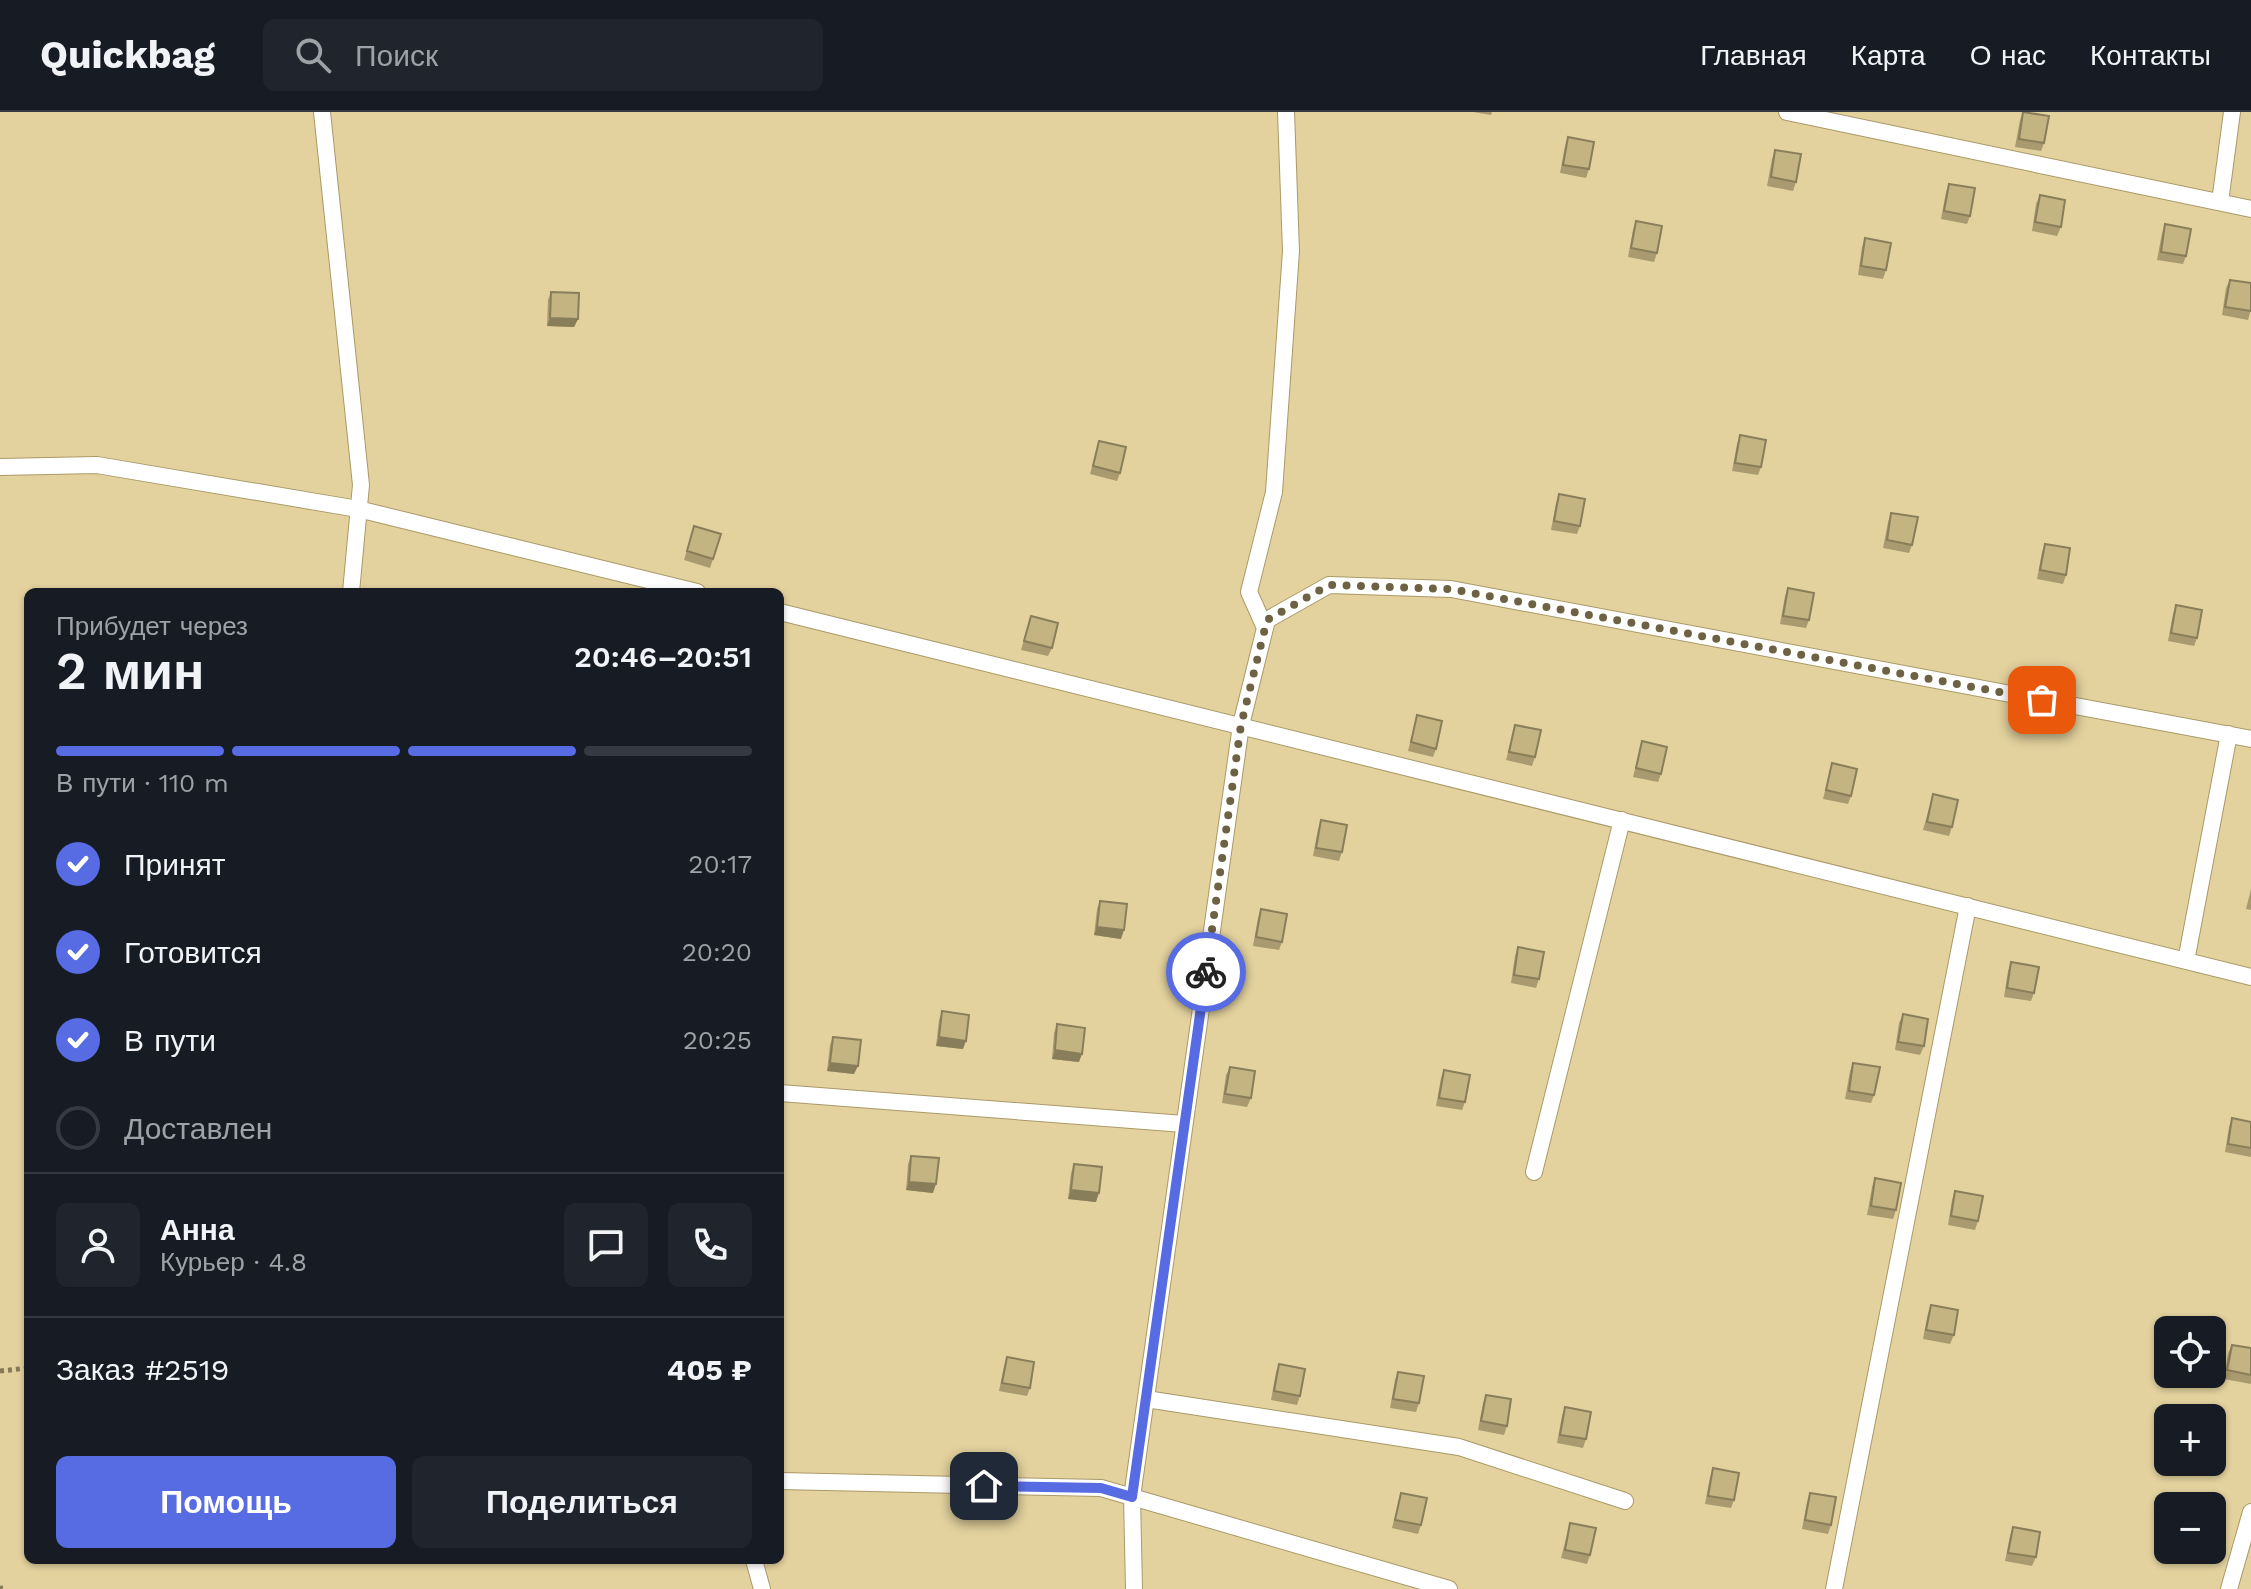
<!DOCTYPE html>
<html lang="ru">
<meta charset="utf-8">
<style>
:root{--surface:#171b24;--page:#20242c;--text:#f1f3f6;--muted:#9ea1a6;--line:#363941;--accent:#576ce3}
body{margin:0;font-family:"Work Sans",sans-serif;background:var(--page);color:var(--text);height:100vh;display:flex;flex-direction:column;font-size:30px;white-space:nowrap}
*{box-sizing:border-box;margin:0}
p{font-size:26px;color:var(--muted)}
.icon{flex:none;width:44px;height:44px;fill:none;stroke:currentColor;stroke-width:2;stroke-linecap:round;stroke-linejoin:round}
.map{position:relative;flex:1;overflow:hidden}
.drawer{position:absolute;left:24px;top:476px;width:760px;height:976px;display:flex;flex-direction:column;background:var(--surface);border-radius:12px;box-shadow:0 2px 6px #0004}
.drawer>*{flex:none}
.tools{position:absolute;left:2154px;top:1204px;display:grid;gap:16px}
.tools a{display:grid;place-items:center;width:72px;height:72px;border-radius:12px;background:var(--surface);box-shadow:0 2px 6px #0004;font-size:40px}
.pin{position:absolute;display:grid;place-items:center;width:68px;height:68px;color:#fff;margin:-34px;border-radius:16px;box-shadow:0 4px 12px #0006}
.courier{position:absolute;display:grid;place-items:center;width:80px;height:80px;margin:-40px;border:6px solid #576ce3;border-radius:50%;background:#fff;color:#222;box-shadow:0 2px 10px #0007}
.headline em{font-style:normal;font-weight:600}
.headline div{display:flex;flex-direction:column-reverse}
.headline{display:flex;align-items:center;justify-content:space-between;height:136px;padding:0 32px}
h1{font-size:52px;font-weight:600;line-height:60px}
.bar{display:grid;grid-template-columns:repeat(4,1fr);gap:12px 8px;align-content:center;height:96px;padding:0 32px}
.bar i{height:10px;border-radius:6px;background:var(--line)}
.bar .current{background:var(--accent)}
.bar p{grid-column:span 4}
.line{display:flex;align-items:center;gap:20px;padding:0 32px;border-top:2px solid var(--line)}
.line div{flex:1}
.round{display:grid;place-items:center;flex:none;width:84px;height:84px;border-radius:12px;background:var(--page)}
ol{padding:0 32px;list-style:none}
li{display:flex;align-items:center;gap:24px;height:88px}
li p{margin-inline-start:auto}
li .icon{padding:8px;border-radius:50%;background:var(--accent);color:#fff;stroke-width:4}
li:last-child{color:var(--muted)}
li i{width:44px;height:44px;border:4px solid var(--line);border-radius:50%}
.cta{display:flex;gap:16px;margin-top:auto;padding:16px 32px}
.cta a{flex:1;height:92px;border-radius:12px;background:var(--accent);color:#fff;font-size:32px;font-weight:600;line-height:92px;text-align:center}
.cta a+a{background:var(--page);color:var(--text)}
header{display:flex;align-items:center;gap:48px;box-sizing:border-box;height:112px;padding:0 40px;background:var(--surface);border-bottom:2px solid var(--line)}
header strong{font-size:38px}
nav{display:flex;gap:44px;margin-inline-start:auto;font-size:28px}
.search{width:560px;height:72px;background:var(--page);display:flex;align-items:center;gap:20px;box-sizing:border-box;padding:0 28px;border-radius:12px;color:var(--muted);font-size:30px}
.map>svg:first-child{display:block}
</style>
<header>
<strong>Quickbag</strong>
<div class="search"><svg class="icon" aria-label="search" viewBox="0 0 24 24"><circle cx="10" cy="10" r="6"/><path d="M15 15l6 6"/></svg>Поиск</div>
<nav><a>Главная</a><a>Карта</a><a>О нас</a><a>Контакты</a></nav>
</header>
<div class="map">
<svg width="2251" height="1477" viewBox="0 0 2251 1477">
<rect width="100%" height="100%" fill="#e3d29e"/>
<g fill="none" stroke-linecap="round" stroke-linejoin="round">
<defs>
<path id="lane" d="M 322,0 L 361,373 L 351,480
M 1787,0 L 2251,97
M 2220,90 L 2232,0
M 0,355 L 97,353 L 358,397 L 697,480
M 780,500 L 2251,865
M 1265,516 L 1249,480 L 1274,380 L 1291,139 L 1286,0
M 2186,849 L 2229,622
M 780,981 L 1184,1012
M 1534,1060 L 1622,708
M 1146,1287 L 1459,1335 L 1625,1389
M 780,1369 L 1101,1376 L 1449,1477
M 754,1448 L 762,1477
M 1134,1477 L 1132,1385 L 1241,613 L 1267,508 L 1329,473 L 1451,477 L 2251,627
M 1834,1477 L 1968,794
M 2229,1477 L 2251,1400"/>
</defs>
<use href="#lane" stroke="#aa9a68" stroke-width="18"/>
<path stroke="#857956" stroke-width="5" stroke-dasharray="4 4" stroke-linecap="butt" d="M 0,1259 L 28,1256
M 0,1474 L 1,1477"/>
<use href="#lane" stroke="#fff" stroke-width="16"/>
</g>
<path fill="#a99b6f" d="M 1473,0 L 1492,0 L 1491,3 Z
M 2023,0 L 2044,31 L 2041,39 L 2015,35 L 2020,8 Z
M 1568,25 L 1589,57 L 1586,66 L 1560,61 L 1565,34 Z
M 1775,38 L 1796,70 L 1793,79 L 1767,74 L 1772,47 Z
M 1949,72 L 1970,104 L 1967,112 L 1941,107 L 1946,80 Z
M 2040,83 L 2061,115 L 2057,124 L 2032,119 L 2036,92 Z
M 1636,109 L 1657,141 L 1654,150 L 1628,145 L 1633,118 Z
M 2165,112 L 2186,144 L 2183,152 L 2157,148 L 2162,121 Z
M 1865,126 L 1886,158 L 1883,167 L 1858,163 L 1862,135 Z
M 2230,168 L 2251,197 L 2248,208 L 2222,203 L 2226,176 Z
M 551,180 L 578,207 L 574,215 L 547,214 L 548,188 Z
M 1740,323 L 1761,355 L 1758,363 L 1732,359 L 1737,332 Z
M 1099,329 L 1120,361 L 1117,369 L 1090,362 Z
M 1559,382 L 1580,414 L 1577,422 L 1551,418 L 1556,391 Z
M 1891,401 L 1912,433 L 1909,441 L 1883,436 L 1888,410 Z
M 694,414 L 713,447 L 710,456 L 684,448 Z
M 2045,432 L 2066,463 L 2063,472 L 2037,467 L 2042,440 Z
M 1788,476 L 1809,508 L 1806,516 L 1780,512 L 1785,484 Z
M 2176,493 L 2197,526 L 2194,534 L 2168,529 L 2173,502 Z
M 1031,504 L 1052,536 L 1048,544 L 1021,538 Z
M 1417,603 L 1436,637 L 1433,645 L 1408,639 Z
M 1515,613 L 1535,645 L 1532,654 L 1506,648 Z
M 1642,629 L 1661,662 L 1658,670 L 1633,665 Z
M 1832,651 L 1851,684 L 1848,692 L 1823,687 Z
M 1933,682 L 1952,715 L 1949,724 L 1923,718 Z
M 1321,708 L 1342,740 L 1339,749 L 1313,744 L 1318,717 Z
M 2251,777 L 2251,798 L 2246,797 Z
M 1100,789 L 1121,827 L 1094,823 L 1097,797 Z
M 1261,797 L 1282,830 L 1279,838 L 1253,834 L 1258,806 Z
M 1518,835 L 1539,867 L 1536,876 L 1511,871 L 1515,844 Z
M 2011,850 L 2034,881 L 2031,889 L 2004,885 L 2008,859 Z
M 942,899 L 963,937 L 936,934 L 939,908 Z
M 1903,902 L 1924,934 L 1920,943 L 1895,938 L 1899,911 Z
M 1057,912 L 1079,950 L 1052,947 L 1054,921 Z
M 833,925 L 854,962 L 827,959 L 830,933 Z
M 1853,951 L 1874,983 L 1871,991 L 1845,987 L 1850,959 Z
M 1230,955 L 1251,986 L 1247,995 L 1222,991 L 1226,963 Z
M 1444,958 L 1465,990 L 1462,998 L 1436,994 L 1441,966 Z
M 2232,1006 L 2251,1010 L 2251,1045 L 2225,1040 L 2229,1015 Z
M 911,1044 L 933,1081 L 906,1078 L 908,1052 Z
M 1074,1052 L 1096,1090 L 1068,1087 L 1071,1061 Z
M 1875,1066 L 1896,1098 L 1893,1107 L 1867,1103 L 1872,1075 Z
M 1955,1079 L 1978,1109 L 1975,1118 L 1948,1113 L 1952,1088 Z
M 1931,1193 L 1954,1223 L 1950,1232 L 1923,1227 L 1928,1201 Z
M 2232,1233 L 2251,1236 L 2251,1272 L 2224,1267 L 2228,1241 Z
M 1007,1245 L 1030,1276 L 1027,1284 L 999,1279 L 1004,1254 Z
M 1279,1252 L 1300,1284 L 1297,1293 L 1271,1288 L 1276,1260 Z
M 1398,1260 L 1419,1291 L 1416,1300 L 1390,1296 L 1395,1268 Z
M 1486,1283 L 1507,1314 L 1504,1323 L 1478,1318 L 1483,1291 Z
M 1565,1295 L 1586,1327 L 1583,1336 L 1557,1331 L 1562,1304 Z
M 1713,1356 L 1734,1388 L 1731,1396 L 1705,1392 L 1710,1365 Z
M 1401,1381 L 1421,1413 L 1418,1422 L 1392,1416 Z
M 1810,1381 L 1831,1413 L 1828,1422 L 1802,1417 L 1807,1390 Z
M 2212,1404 L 2216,1432 L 2213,1441 L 2200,1438 L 2212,1438 Z
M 1570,1411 L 1590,1443 L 1587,1452 L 1561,1446 Z
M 2013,1415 L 2036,1445 L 2032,1454 L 2005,1449 L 2010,1424 Z"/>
<path fill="#897e5a" d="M 550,206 L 578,207 L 574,215 L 547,214 Z
M 1097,815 L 1124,818 L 1121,827 L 1094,823 Z
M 939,925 L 966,929 L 963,937 L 936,934 Z
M 1055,938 L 1082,942 L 1079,950 L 1052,947 Z
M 830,951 L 858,954 L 854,962 L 827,959 Z
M 909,1070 L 936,1072 L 933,1081 L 906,1078 Z
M 1071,1078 L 1099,1081 L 1096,1090 L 1068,1087 Z"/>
<path fill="#c4b481" stroke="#897e5a" stroke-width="2" d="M 2023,0 L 2049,4 L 2044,31 L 2019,27 Z
M 1568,25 L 1594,30 L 1589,57 L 1563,53 Z
M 1775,38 L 1801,42 L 1796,70 L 1771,65 Z
M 1949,72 L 1975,76 L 1970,104 L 1944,99 Z
M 2040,83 L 2065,88 L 2061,115 L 2035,110 Z
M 1636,109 L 1662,114 L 1657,141 L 1631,136 Z
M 2165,112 L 2191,117 L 2186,144 L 2161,140 Z
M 1865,126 L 1891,131 L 1886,158 L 1861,154 Z
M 2230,168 L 2251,171 L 2251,199 L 2225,195 Z
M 551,180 L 579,181 L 578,207 L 550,206 Z
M 1740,323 L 1766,328 L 1761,355 L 1735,351 Z
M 1099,329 L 1126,335 L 1120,361 L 1093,354 Z
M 1559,382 L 1585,387 L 1580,414 L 1554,409 Z
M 1891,401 L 1918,405 L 1912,433 L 1887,428 Z
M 694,414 L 721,422 L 713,447 L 687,439 Z
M 2045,432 L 2070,436 L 2066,463 L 2040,458 Z
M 1788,476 L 1814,481 L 1809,508 L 1783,504 Z
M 2176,493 L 2202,498 L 2197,526 L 2171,521 Z
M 1031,504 L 1058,511 L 1052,536 L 1024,529 Z
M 1417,603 L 1442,609 L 1436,637 L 1411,630 Z
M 1515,613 L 1541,618 L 1535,645 L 1509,640 Z
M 1642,629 L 1667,635 L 1661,662 L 1636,656 Z
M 1832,651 L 1857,657 L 1851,684 L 1826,678 Z
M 1933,682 L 1958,688 L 1952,715 L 1927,710 Z
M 1321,708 L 1347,713 L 1342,740 L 1316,736 Z
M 1100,789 L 1127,792 L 1124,818 L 1097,815 Z
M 1261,797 L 1287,802 L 1282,830 L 1256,825 Z
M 1518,835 L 1544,840 L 1539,867 L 1514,863 Z
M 2011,850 L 2039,855 L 2034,881 L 2007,876 Z
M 942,899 L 969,903 L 966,929 L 939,925 Z
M 1903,902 L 1928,907 L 1924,934 L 1898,930 Z
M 1057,912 L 1085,916 L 1082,942 L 1055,938 Z
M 833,925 L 861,928 L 858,954 L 830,951 Z
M 1853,951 L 1880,955 L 1874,983 L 1849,979 Z
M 1230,955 L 1255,959 L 1251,986 L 1225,982 Z
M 1444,958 L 1470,963 L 1465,990 L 1439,986 Z
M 2232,1006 L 2251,1010 L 2251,1036 L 2228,1032 Z
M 911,1044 L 939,1046 L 936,1072 L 909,1070 Z
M 1074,1052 L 1102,1055 L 1099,1081 L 1071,1078 Z
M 1875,1066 L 1901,1071 L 1896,1098 L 1871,1094 Z
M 1955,1079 L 1983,1084 L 1978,1109 L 1951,1104 Z
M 1931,1193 L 1958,1198 L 1954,1223 L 1926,1218 Z
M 2232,1233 L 2251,1236 L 2251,1263 L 2227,1258 Z
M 1007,1245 L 1034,1250 L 1030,1276 L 1002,1271 Z
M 1279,1252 L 1305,1257 L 1300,1284 L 1274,1279 Z
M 1398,1260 L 1424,1264 L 1419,1291 L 1393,1287 Z
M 1486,1283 L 1511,1287 L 1507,1314 L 1481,1309 Z
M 1565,1295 L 1591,1300 L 1586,1327 L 1560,1323 Z
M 1713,1356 L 1739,1361 L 1734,1388 L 1708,1384 Z
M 1401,1381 L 1427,1386 L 1421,1413 L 1395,1408 Z
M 1810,1381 L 1836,1385 L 1831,1413 L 1805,1408 Z
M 2212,1404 L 2221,1406 L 2216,1432 L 2212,1431 Z
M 1570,1411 L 1596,1416 L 1590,1443 L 1565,1438 Z
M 2013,1415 L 2040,1420 L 2036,1445 L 2008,1441 Z"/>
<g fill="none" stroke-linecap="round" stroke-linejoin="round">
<path stroke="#6d6344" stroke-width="8" stroke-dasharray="0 14.4" d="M 1206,860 L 1241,613 L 1267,508 L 1329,473 L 1451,477 L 2042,588"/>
<path stroke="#576ce3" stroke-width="10" d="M 984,1374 L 1101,1376 L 1132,1385 L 1206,860"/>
</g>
</svg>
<div class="tools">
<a><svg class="icon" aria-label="locate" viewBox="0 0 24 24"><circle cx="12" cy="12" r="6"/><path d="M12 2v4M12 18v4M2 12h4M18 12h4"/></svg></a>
<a>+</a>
<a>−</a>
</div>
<div class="pin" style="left:2042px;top:588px;background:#ea580c"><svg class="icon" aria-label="bag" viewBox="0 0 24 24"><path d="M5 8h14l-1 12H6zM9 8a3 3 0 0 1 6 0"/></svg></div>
<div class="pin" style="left:984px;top:1374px;background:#1f2937"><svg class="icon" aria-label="home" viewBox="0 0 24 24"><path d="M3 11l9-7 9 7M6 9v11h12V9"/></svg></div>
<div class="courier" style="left:1206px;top:860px"><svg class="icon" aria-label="bike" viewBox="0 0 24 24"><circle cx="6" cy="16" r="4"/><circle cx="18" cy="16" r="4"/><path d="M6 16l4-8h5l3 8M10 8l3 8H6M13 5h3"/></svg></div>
<section class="drawer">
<div class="headline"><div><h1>2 мин</h1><p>Прибудет через</p></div><em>20:46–20:51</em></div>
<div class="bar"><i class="current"></i><i class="current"></i><i class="current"></i><i></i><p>В пути · 110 m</p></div>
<ol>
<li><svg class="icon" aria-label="check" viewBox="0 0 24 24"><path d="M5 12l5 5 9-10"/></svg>Принят<p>20:17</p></li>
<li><svg class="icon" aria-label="check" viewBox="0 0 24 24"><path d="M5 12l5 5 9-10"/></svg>Готовится<p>20:20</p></li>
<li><svg class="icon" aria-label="check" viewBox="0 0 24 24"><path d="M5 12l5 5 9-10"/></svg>В пути<p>20:25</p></li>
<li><i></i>Доставлен</li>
</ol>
<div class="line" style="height:144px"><a class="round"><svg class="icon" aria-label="person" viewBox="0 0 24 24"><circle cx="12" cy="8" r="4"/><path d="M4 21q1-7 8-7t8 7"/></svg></a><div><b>Анна</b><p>Курьер · 4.8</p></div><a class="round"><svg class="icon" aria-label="chat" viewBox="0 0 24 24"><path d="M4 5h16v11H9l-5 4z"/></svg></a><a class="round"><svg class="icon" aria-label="phone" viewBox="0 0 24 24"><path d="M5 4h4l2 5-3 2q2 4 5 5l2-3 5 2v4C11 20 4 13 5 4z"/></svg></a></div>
<div class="line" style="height:104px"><div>Заказ #2519</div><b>405 ₽</b></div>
<div class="cta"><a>Помощь</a><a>Поделиться</a></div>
</section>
</div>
